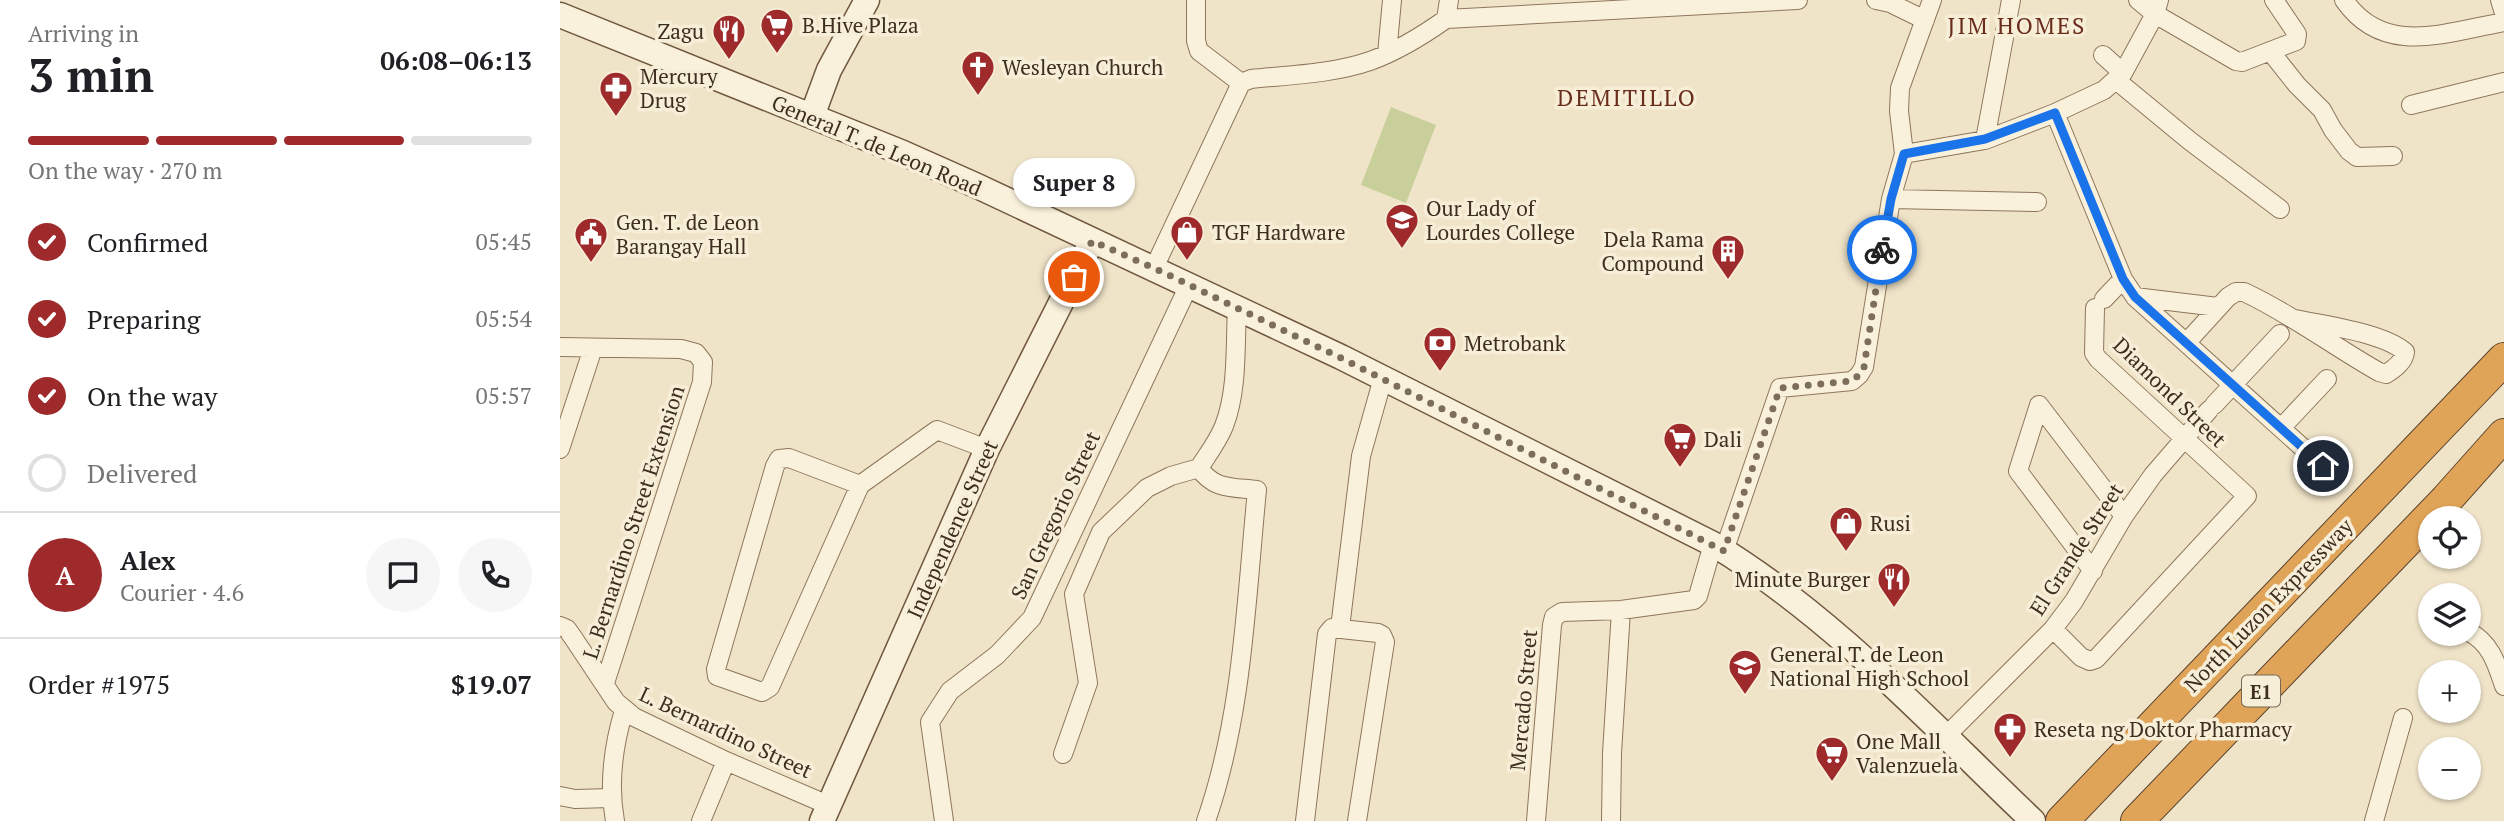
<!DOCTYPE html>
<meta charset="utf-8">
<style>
:root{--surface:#fff;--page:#f6f6f6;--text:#202124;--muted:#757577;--line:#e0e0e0;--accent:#9e2a2b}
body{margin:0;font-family:"PT Serif",serif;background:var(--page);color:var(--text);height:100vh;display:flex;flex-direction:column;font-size:26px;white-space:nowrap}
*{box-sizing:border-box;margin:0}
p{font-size:23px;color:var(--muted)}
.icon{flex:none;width:38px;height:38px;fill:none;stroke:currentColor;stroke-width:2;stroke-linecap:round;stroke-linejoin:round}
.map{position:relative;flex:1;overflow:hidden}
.sheet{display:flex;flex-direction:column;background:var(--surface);width:560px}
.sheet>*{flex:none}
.tools{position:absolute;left:1858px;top:506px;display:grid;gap:14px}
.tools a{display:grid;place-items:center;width:63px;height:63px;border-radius:50%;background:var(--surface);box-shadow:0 2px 5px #0004;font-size:35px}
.pin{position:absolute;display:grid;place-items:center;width:60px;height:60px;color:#fff;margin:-30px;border:4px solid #fff;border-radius:50%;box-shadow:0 2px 7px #0007}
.courier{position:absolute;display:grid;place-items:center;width:70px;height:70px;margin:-35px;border:5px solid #1a73e8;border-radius:50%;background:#fff;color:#222;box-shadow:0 2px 9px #0007}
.bubble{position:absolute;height:49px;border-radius:24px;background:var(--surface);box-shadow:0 2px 5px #0004;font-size:23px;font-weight:700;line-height:49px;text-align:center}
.headline em{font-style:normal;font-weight:700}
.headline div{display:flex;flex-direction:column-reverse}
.headline{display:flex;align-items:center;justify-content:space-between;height:119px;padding:0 28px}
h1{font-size:46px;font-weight:700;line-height:52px}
.bar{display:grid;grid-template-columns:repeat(4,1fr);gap:10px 7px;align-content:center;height:84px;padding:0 28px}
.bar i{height:9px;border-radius:5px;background:var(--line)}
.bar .on{background:var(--accent)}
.bar p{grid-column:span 4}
.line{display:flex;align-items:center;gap:18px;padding:0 28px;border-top:2px solid var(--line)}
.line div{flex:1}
.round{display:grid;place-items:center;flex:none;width:74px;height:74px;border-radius:37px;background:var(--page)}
ol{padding:0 28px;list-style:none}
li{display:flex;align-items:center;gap:21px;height:77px}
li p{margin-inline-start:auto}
li .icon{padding:7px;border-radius:50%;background:var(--accent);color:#fff;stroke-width:4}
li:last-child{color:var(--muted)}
li i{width:38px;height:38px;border:4px solid var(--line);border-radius:50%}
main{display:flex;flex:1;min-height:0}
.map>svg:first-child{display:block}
</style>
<main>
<section class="sheet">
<div class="headline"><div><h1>3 min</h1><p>Arriving in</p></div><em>06:08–06:13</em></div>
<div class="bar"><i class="on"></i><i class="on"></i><i class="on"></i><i></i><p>On the way · 270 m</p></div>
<ol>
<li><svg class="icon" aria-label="check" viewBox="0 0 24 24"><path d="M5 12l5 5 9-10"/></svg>Confirmed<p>05:45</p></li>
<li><svg class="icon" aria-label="check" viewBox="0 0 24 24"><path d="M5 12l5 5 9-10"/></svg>Preparing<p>05:54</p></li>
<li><svg class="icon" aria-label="check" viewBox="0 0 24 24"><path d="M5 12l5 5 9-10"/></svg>On the way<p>05:57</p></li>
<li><i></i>Delivered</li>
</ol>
<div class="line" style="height:126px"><b class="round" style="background:var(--accent);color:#fff">A</b><div><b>Alex</b><p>Courier · 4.6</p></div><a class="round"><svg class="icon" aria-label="chat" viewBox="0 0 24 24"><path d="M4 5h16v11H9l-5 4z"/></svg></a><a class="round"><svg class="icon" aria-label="phone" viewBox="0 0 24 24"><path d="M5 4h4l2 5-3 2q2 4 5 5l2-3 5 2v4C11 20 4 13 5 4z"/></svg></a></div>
<div class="line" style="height:91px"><div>Order #1975</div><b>$19.07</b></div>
</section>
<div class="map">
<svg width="1944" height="821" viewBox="0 0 1944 821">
<rect width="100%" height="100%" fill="#f0e4c8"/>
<path fill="#c9cf9b" d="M 831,107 L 876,125 L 846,203 L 801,185 Z"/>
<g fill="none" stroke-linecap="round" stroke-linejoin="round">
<defs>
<path id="street" d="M 636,0 L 636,41 L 639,51 L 681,83
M 1316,0 L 1330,3 L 1365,20
M 1578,0 L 1595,14 L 1676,61 L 1682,62 L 1736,41 L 1737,34 L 1714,0
M 1784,0 C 1824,58 1886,32 1944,22
M 1940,0 L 1944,13
M 886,19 L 1238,0
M 1710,51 L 1737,85 L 1762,110 L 1773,130 L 1789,151 L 1797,157 L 1833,156
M 827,54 L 832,0
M 1543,55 L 1563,73
M 1556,80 L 1630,141 L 1720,209
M 1851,105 L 1944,82
M 1495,113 L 1563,279 L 1575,297 L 1763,466
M 1425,140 L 1451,0
M 1344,154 L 1425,140 L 1495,113 L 1544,90 L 1563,73 L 1595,14 L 1599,0
M 1331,199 L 1477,202
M 594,268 L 681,83 L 691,79 C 730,75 772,74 810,61 C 838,51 862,36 886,19 L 889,0
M 1575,297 L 1658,307
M 1544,299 L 1563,279
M 1627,342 L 1668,297 L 1676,292 L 1684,292 C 1731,314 1773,346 1819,372 L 1826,374 C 1834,369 1844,362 1845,352 C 1824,333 1764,325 1735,319
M 0,347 L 121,349 L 136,353 L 143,362 L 142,382 L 45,683
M 1479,405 L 1458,471 L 1533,571
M 1479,405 L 1564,516
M 1654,405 L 1720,334
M 1721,428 L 1767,379
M 0,449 L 33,348
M 639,468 C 654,490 672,487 697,490 C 686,600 683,715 646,821
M 300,485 L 210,687 L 202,692 L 157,676 L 156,669 L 215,466 L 219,459 L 229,458 L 300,485 L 377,430 L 427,449
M 1164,551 L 1220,388 L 1292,381 L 1299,375 L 1304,367 L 1331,199 L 1344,154 L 1339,111 L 1340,88 L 1372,0
M 0,626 L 7,629 L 14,639 L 56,702 L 74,717 L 166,761 L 268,805
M 780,628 L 801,456 L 823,378
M 1493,629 L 1521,657 L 1530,661 L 1536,659 L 1687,496 L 1538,359 L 1534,353 L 1535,308
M 1909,632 C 1931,643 1937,665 1944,686
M 1385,737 L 1493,629 L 1514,601 L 1564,516 L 1593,475 L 1649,410
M 503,754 L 528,683 L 514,594 L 541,532 L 587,488 L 611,476 L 639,468 C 648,454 658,441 664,426 C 678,390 675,346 677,307
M 0,796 L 15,799 L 51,798
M 55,821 C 48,783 53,747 64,710
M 141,821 L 166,761
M 384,821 L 370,722 L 390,691 L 437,655 L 472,618 L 629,285
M 745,821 L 767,634 L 772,628 L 818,633 L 822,635 L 825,642 L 797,821
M 976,821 L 992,625 L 994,617 L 1002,612 L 1061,610 L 1134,600 L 1138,596 L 1153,544
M 1051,821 L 1052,753 L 1061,610
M 1814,821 L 1843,718"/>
<path id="secondary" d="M 0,15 L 343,153 L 415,185 L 781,357 L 1153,544 C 1274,617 1371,724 1473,821
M 252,116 L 269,70 L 307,0
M 262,821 L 427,449 L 532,241"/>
<path id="highway" d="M 1502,821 L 1944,359
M 1577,821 L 1886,500 L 1944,435"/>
</defs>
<use href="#street" stroke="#8d765c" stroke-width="20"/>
<use href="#secondary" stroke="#6f573f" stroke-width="27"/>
<use href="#highway" stroke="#5b4430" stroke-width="34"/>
<use href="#street" stroke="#faf1dc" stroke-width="18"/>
<use href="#secondary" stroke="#faf1dc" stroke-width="24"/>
<use href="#highway" stroke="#e0a458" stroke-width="32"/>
</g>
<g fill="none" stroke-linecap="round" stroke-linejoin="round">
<path stroke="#7c6e5b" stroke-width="7" stroke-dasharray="0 12.6" d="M 514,277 L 532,241 L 594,268 L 781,358 L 1164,551 L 1220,388 L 1292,381 L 1299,375 L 1304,367 L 1322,250"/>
<path stroke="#1a73e8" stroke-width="9" d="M 1322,250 L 1331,199 L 1344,154 L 1425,139 L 1495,113 L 1563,279 L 1575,297 L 1763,466"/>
</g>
<defs>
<symbol id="supermarket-pin" viewBox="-11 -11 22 30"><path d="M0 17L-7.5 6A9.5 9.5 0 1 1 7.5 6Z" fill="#9e2a2b" stroke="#f7eed8"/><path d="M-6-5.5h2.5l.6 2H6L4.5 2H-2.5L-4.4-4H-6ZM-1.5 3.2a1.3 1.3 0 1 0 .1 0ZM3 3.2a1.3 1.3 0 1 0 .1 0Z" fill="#fff"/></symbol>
<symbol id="restaurant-pin" viewBox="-11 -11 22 30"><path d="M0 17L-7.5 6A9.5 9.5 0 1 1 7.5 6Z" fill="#9e2a2b" stroke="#f7eed8"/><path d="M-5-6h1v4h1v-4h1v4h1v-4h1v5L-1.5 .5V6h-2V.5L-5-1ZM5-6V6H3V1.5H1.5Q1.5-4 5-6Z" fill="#fff"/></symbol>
<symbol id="church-pin" viewBox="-11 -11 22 30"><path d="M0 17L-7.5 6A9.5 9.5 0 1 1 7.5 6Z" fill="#9e2a2b" stroke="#f7eed8"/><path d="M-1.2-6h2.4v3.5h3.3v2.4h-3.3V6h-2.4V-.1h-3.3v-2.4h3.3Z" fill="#fff"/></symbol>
<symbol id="pharmacy-pin" viewBox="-11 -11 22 30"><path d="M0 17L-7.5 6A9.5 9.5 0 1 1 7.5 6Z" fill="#9e2a2b" stroke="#f7eed8"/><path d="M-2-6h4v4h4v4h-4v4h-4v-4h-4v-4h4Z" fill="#fff"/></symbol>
<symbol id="university-pin" viewBox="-11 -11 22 30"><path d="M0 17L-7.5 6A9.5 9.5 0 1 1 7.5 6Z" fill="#9e2a2b" stroke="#f7eed8"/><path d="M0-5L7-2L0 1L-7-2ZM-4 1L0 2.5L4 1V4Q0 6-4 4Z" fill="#fff"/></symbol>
<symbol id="shop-pin" viewBox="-11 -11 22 30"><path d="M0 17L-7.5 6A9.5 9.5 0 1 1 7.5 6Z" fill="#9e2a2b" stroke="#f7eed8"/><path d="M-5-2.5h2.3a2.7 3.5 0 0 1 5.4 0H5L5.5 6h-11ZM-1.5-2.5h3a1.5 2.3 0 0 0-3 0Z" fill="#fff"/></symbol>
<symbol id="civic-pin" viewBox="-11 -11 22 30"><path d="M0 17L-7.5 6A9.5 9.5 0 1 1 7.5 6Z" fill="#9e2a2b" stroke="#f7eed8"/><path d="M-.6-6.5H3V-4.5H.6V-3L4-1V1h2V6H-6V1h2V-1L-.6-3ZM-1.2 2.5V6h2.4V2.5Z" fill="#fff"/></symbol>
<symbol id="building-pin" viewBox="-11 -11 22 30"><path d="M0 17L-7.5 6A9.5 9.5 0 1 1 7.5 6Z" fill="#9e2a2b" stroke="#f7eed8"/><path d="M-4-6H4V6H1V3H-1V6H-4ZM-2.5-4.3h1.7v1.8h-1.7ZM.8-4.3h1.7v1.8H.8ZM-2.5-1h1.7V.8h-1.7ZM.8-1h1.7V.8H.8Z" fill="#fff"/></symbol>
<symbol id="bank-pin" viewBox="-11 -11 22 30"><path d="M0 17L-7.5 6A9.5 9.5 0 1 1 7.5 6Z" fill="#9e2a2b" stroke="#f7eed8"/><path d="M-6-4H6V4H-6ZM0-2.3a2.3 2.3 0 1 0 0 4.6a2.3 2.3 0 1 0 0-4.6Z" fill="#fff"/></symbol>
<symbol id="school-pin" viewBox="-11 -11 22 30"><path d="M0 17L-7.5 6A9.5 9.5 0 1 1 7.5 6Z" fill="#9e2a2b" stroke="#f7eed8"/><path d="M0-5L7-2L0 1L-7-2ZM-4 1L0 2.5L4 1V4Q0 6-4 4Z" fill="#fff"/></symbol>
</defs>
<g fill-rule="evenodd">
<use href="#supermarket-pin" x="198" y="6" width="38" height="52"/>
<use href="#restaurant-pin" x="150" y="12" width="38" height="52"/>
<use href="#church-pin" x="399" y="48" width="38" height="52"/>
<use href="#pharmacy-pin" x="37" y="69" width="38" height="52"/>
<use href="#university-pin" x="823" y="201" width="38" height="52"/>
<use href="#shop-pin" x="608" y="213" width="38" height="52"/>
<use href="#civic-pin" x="12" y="215" width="38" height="52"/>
<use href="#building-pin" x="1149" y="232" width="38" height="52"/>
<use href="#bank-pin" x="861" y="324" width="38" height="52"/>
<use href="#supermarket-pin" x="1101" y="420" width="38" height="52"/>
<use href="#shop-pin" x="1267" y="504" width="38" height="52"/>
<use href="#restaurant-pin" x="1315" y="560" width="38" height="52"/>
<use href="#school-pin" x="1166" y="647" width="38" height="52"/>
<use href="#pharmacy-pin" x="1431" y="710" width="38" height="52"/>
<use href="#supermarket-pin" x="1253" y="734" width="38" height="52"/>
</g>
<g text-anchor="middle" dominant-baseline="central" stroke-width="7" stroke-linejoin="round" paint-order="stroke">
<rect fill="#f7eed8" stroke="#756857" stroke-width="2" x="1682" y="675.5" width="38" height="31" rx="5"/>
<g font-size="19" font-weight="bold" fill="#3d2e20">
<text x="1701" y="691">E1</text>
</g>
<g font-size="21" fill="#3d2e20" stroke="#f7eed8" text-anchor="start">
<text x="242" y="25">B.Hive Plaza</text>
<text x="144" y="31" text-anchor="end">Zagu</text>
<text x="442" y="67">Wesleyan Church</text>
<text x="80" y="76">Mercury<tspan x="80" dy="24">Drug</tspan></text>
<text x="866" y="208">Our Lady of<tspan x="866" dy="24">Lourdes College</tspan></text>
<text x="56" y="222">Gen. T. de Leon<tspan x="56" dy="24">Barangay Hall</tspan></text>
<text x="652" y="232">TGF Hardware</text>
<text x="1144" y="239" text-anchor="end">Dela Rama<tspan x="1144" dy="24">Compound</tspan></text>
<text x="904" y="343">Metrobank</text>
<text x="1144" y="439">Dali</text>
<text x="1310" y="523">Rusi</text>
<text x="1310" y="579" text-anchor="end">Minute Burger</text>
<text x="1210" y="654">General T. de Leon<tspan x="1210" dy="24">National High School</tspan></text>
<text x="1474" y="729">Reseta ng Doktor Pharmacy</text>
<text x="1296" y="741">One Mall<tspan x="1296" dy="24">Valenzuela</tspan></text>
</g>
<g font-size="21" fill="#3d2e20" stroke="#f7eed8">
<text transform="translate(317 145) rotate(23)">General T. de Leon Road</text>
<text transform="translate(1610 392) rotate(44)">Diamond Street</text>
<text transform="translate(495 515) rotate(-65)">San Gregorio Street</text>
<text transform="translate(73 522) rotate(-72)">L. Bernardino Street Extension</text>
<text transform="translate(392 529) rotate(-66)">Independence Street</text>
<text transform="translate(1516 549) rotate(-57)">El Grande Street</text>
<text transform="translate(1708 605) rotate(-46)">North Luzon Expressway</text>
<text transform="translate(963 700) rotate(-85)">Mercado Street</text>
<text transform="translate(166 732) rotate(25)">L. Bernardino Street</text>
</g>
<g font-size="23" letter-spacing="2" fill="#6b2e1e" stroke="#f7eed8">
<text x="1457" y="25">JIM HOMES</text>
<text x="1067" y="97">DEMITILLO</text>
</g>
</g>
</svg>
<div class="tools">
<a><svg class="icon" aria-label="locate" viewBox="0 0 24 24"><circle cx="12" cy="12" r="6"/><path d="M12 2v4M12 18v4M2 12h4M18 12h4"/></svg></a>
<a><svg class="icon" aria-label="layers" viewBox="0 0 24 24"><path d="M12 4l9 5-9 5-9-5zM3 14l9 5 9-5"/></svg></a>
<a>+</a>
<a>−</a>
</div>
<div class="pin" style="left:514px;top:277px;background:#ea580c"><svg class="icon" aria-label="bag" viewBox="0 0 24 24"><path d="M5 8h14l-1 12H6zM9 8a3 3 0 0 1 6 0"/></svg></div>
<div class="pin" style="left:1763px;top:466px;background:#1f2937"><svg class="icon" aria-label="home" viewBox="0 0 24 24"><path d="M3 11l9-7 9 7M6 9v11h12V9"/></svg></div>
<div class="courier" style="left:1322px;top:250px"><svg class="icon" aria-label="bike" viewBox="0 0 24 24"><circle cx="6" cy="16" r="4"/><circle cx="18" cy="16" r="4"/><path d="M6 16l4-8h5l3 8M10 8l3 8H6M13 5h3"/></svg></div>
<div class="bubble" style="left:453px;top:158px;width:122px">Super 8</div>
</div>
</main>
